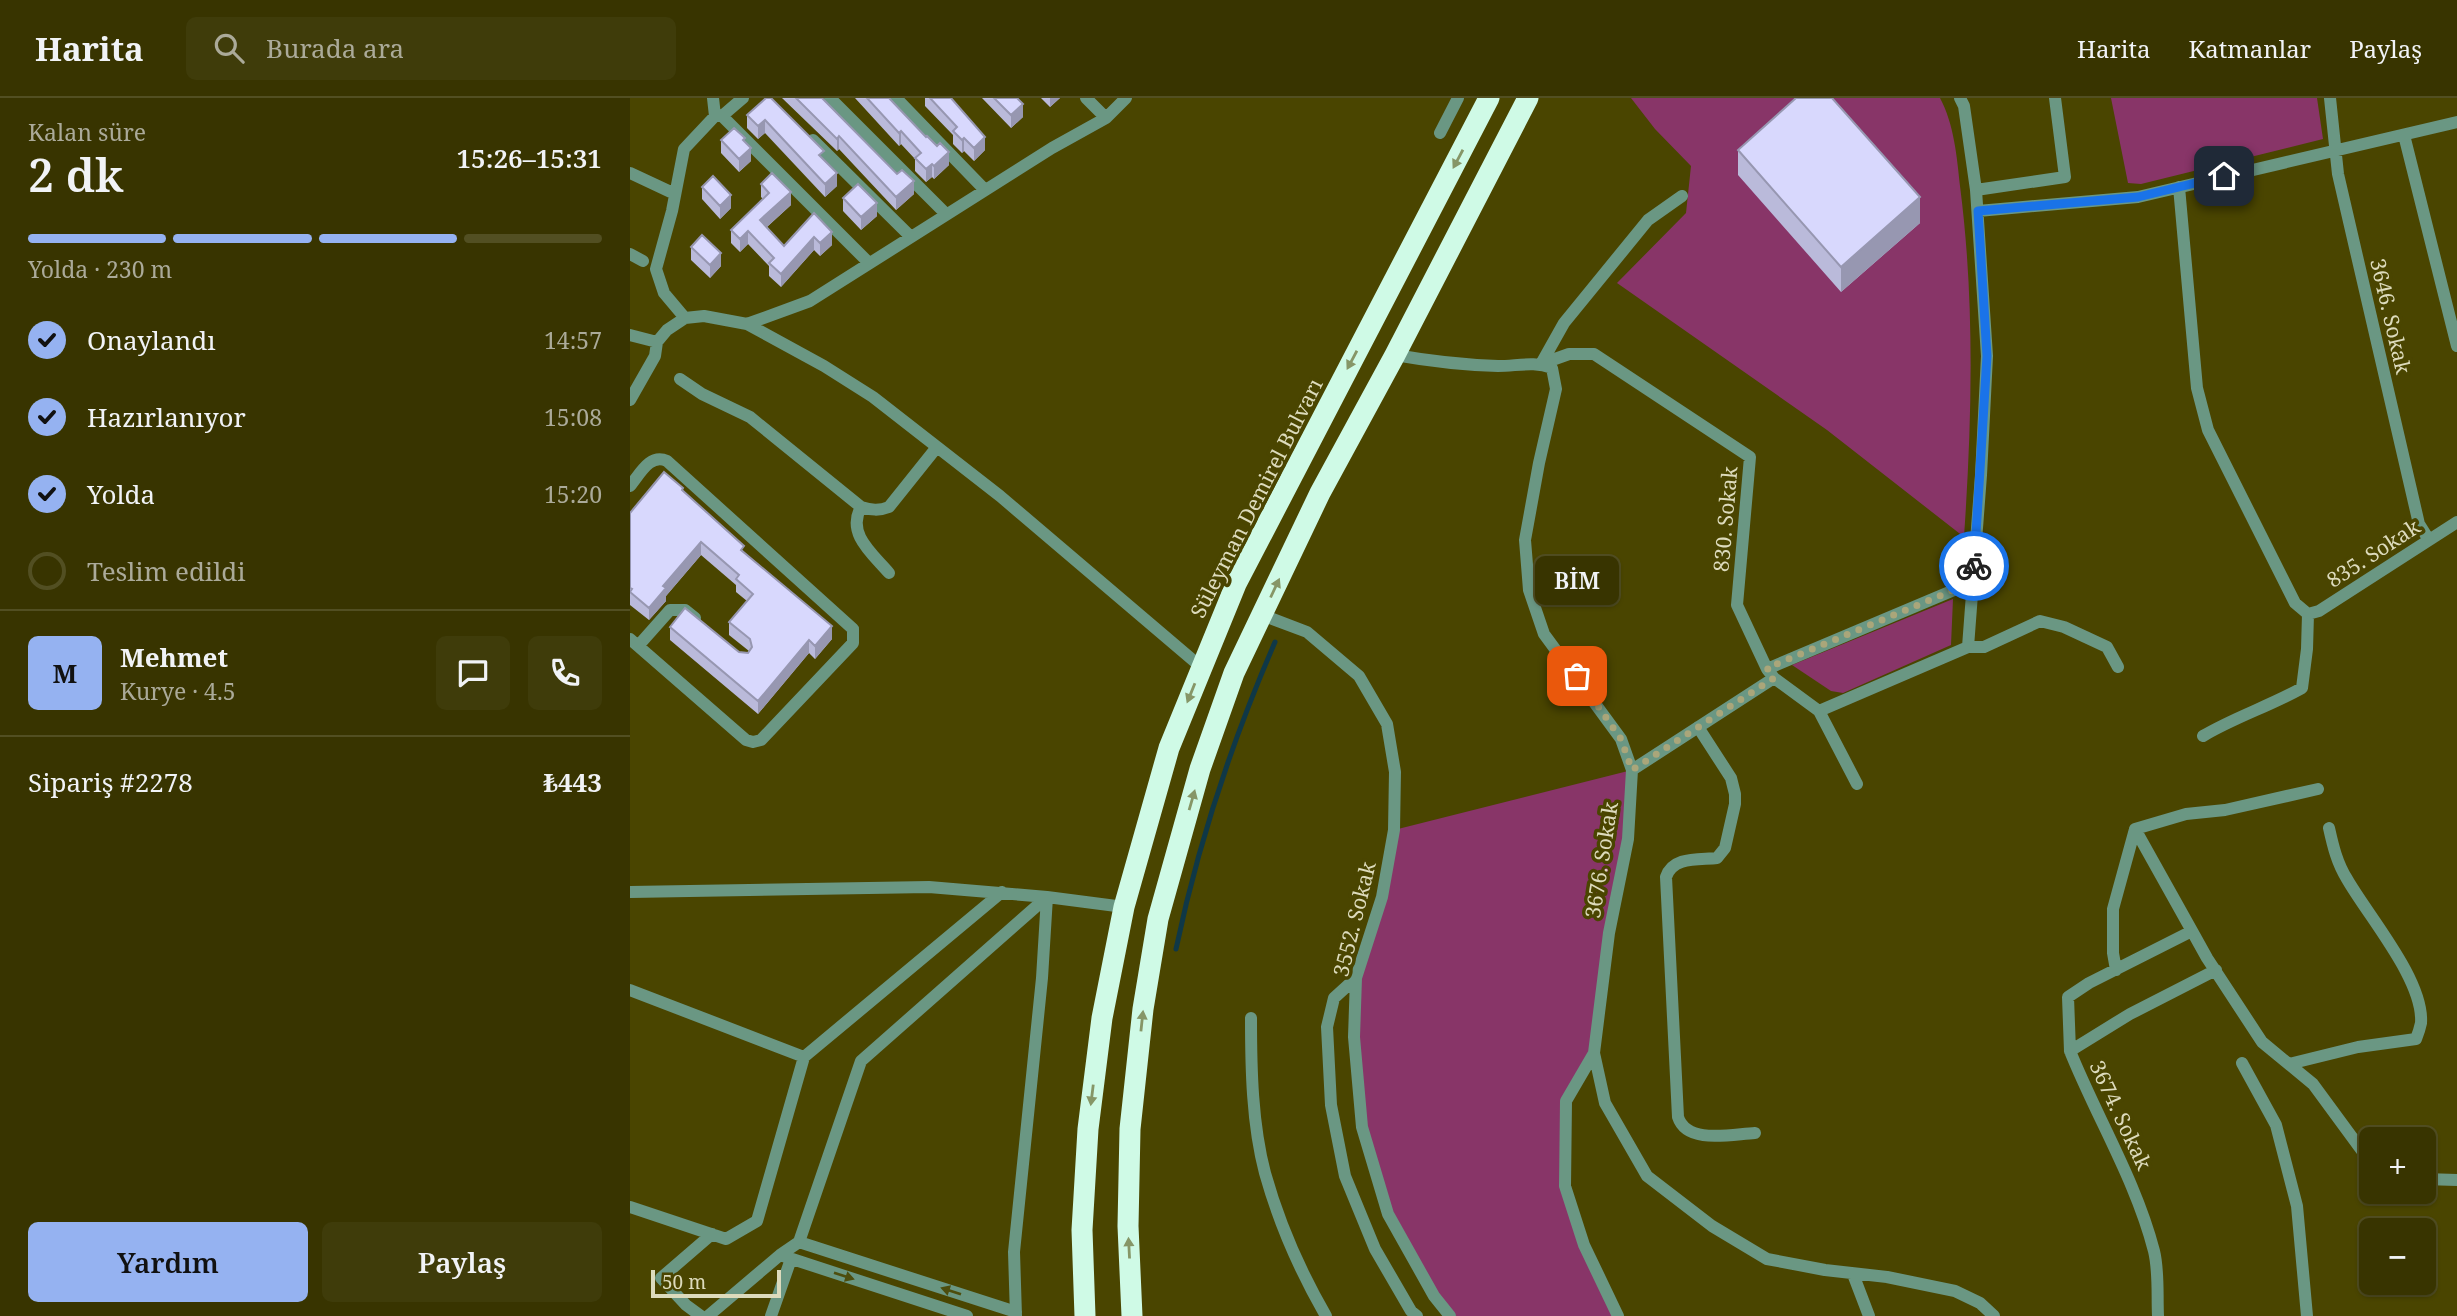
<!DOCTYPE html>
<html lang="tr">
<meta charset="utf-8">
<style>
:root{--surface:#383400;--page:#3f3c0a;--text:#f1f3f6;--muted:#abaa99;--line:#524f22;--accent:#95b2f1}
body{margin:0;font-family:"Noto Serif",serif;background:var(--page);color:var(--text);height:100vh;display:flex;flex-direction:column;font-size:26px;white-space:nowrap}
*{box-sizing:border-box;margin:0}
p{font-size:23px;color:var(--muted)}
.icon{flex:none;width:38px;height:38px;fill:none;stroke:currentColor;stroke-width:2;stroke-linecap:round;stroke-linejoin:round}
.map{position:relative;flex:1;overflow:hidden}
.panel{display:flex;flex-direction:column;background:var(--surface);width:630px}
.panel>*{flex:none}
.tools{position:absolute;left:1729px;top:1029px;display:grid;gap:14px}
.tools a{display:grid;place-items:center;width:77px;height:77px;border-radius:10px;background:var(--surface);box-shadow:0 2px 5px #0004,0 0 0 2px var(--line);font-size:35px}
.scale{position:absolute;left:21px;bottom:18px;width:130px;box-sizing:border-box;padding-left:7px;border:4px solid #dddbbc;border-top:0;font-size:19px;line-height:24px;white-space:nowrap;color:#dddbbc;-webkit-text-stroke:5px #4a4500;paint-order:stroke}
.pin{position:absolute;display:grid;place-items:center;width:60px;height:60px;color:#fff;margin:-30px;border-radius:14px;box-shadow:0 4px 10px #0006}
.courier{position:absolute;display:grid;place-items:center;width:70px;height:70px;margin:-35px;border:5px solid #1a73e8;border-radius:50%;background:#fff;color:#222;box-shadow:0 2px 9px #0007}
.bubble{position:absolute;height:49px;border-radius:10px;background:var(--surface);box-shadow:0 2px 5px #0004,0 0 0 2px var(--line);font-size:23px;font-weight:600;line-height:49px;text-align:center}
.head em{font-style:normal;font-weight:600}
.head div{display:flex;flex-direction:column-reverse}
.head{display:flex;align-items:center;justify-content:space-between;height:119px;padding:0 28px}
h1{font-size:46px;font-weight:600;line-height:52px}
.bar{display:grid;grid-template-columns:repeat(4,1fr);gap:10px 7px;align-content:center;height:84px;padding:0 28px}
.bar i{height:9px;border-radius:5px;background:var(--line)}
.bar .on{background:var(--accent)}
.bar p{grid-column:span 4}
.line{display:flex;align-items:center;gap:18px;padding:0 28px;border-top:2px solid var(--line)}
.line div{flex:1}
.round{display:grid;place-items:center;flex:none;width:74px;height:74px;border-radius:10px;background:var(--page)}
ol{padding:0 28px;list-style:none}
li{display:flex;align-items:center;gap:21px;height:77px}
li p{margin-inline-start:auto}
li .icon{padding:7px;border-radius:50%;background:var(--accent);color:#111;stroke-width:4}
li:last-child{color:var(--muted)}
li i{width:38px;height:38px;border:4px solid var(--line);border-radius:50%}
.action{display:flex;gap:14px;margin-top:auto;padding:14px 28px}
.action a{flex:1;height:80px;border-radius:10px;background:var(--accent);color:#111;font-size:28px;font-weight:600;line-height:80px;text-align:center}
.action a+a{background:var(--page);color:var(--text)}
header{display:flex;align-items:center;gap:42px;box-sizing:border-box;height:98px;padding:0 35px;background:var(--surface);border-bottom:2px solid var(--line)}
header strong{font-size:33px}
nav{display:flex;gap:38px;margin-inline-start:auto;font-size:24px}
.search{width:490px;height:63px;background:var(--page);display:flex;align-items:center;gap:18px;box-sizing:border-box;padding:0 24px;border-radius:10px;color:var(--muted);font-size:26px}
main{display:flex;flex:1;min-height:0}
.map>svg:first-child{display:block}
</style>
<header>
<strong>Harita</strong>
<div class="search"><svg class="icon" aria-label="search" viewBox="0 0 24 24"><circle cx="10" cy="10" r="6"/><path d="M15 15l6 6"/></svg>Burada ara</div>
<nav><a>Harita</a><a>Katmanlar</a><a>Paylaş</a></nav>
</header>
<main>
<section class="panel">
<div class="head"><div><h1>2 dk</h1><p>Kalan süre</p></div><em>15:26–15:31</em></div>
<div class="bar"><i class="on"></i><i class="on"></i><i class="on"></i><i></i><p>Yolda · 230 m</p></div>
<ol>
<li><svg class="icon" aria-label="check" viewBox="0 0 24 24"><path d="M5 12l5 5 9-10"/></svg>Onaylandı<p>14:57</p></li>
<li><svg class="icon" aria-label="check" viewBox="0 0 24 24"><path d="M5 12l5 5 9-10"/></svg>Hazırlanıyor<p>15:08</p></li>
<li><svg class="icon" aria-label="check" viewBox="0 0 24 24"><path d="M5 12l5 5 9-10"/></svg>Yolda<p>15:20</p></li>
<li><i></i>Teslim edildi</li>
</ol>
<div class="line" style="height:126px"><b class="round" style="background:var(--accent);color:#111">M</b><div><b>Mehmet</b><p>Kurye · 4.5</p></div><a class="round"><svg class="icon" aria-label="chat" viewBox="0 0 24 24"><path d="M4 5h16v11H9l-5 4z"/></svg></a><a class="round"><svg class="icon" aria-label="phone" viewBox="0 0 24 24"><path d="M5 4h4l2 5-3 2q2 4 5 5l2-3 5 2v4C11 20 4 13 5 4z"/></svg></a></div>
<div class="line" style="height:91px"><div>Sipariş #2278</div><b>₺443</b></div>
<div class="action"><a>Yardım</a><a>Paylaş</a></div>
</section>
<div class="map">
<svg width="1827" height="1218" viewBox="0 0 1827 1218">
<rect width="100%" height="100%" fill="#4a4500"/>
<path fill="#883568" d="M 1001,0 L 1310,0 C 1324,26 1327,59 1330,88 C 1345,204 1342,322 1334,439 L 1197,332 L 987,185 L 1056,115 L 1061,68 L 1025,31 Z
M 1481,0 L 1687,0 L 1693,41 L 1511,86 L 1498,85 Z
M 1323,501 L 1321,547 L 1213,595 L 1201,593 L 1162,567 Z
M 1002,672 L 964,955 L 936,1004 L 935,1088 L 988,1218 L 820,1218 L 758,1116 L 732,1029 L 726,880 L 764,732 Z"/>
<g fill="none" stroke-linecap="round" stroke-linejoin="round">
<path stroke="#0f3847" stroke-width="5" d="M 546,851 C 568,746 602,643 645,544"/>
<path stroke="#6a9783" stroke-width="12" d="M 83,0 L 85,18
M 200,0 L 316,116
M 266,0 L 355,92
M 456,0 L 476,20
M 1330,0 L 1334,8 L 1346,92 L 1357,258 L 1351,377 L 1338,549
M 1700,0 L 1708,76 L 1789,426 L 1799,442
M 92,18 L 239,165
M 810,35 L 828,0
M 1774,37 L 1827,248
M 183,42 L 281,139
M 0,75 L 45,96
M 1549,89 L 1567,290 L 1578,332 L 1665,505 L 1678,516
M 1346,92 L 1435,79 L 1425,0
M 1348,113 L 1508,99 L 1827,24
M 0,156 L 13,163
M 55,220 L 34,195 L 26,171 L 42,113 L 54,51 L 85,18 L 92,18 L 113,0
M 117,226 L 180,203 L 422,50 L 476,20 L 496,0
M 0,237 L 27,244
M 765,257 C 799,263 834,267 868,268 C 887,268 904,263 922,270 L 926,291 L 909,365 L 895,442 L 899,492 L 914,536 L 991,641 L 1002,672 L 998,741 L 979,835 L 964,955 L 975,1005 L 1017,1078 L 1082,1128 L 1137,1161 L 1195,1172 L 1257,1179 L 1325,1193 L 1350,1205 L 1364,1218
M 911,266 L 939,256 L 964,256 L 1120,359 L 1107,507 L 1137,571 L 1144,580 L 1189,613 L 1227,686
M 911,266 L 934,225 L 1018,122 L 1052,98
M 50,281 L 72,296 L 120,319 L 231,409 C 241,412 249,413 259,409 L 307,349
M 0,302 L 25,258 L 27,244 L 37,232 L 55,220 L 74,218 L 117,226 L 194,268 L 243,299 L 370,398 L 571,569
M 0,388 C 10,376 20,355 37,363 L 223,531 L 223,545 L 131,642 L 123,644 L 116,642 L 0,541
M 231,409 C 216,436 243,456 259,475
M 1678,516 L 1689,513 L 1827,424
M 632,517 L 677,534 L 729,578 L 757,626 L 765,674 L 764,732 L 752,799 L 726,880 L 724,939 L 732,1029 L 758,1116 L 804,1198 L 820,1218
M 8,548 L 40,512 L 55,512 L 65,520
M 1137,571 L 1343,484
M 1189,613 L 1338,549 L 1354,549 L 1410,523 L 1434,529 L 1477,549 L 1488,569
M 1068,629 L 1101,680 L 1105,696 L 1105,706 L 1095,750 L 1087,760 C 1069,762 1043,758 1036,779 L 1048,1019 C 1057,1047 1102,1036 1125,1035
M 1573,638 C 1605,619 1640,608 1672,590 L 1677,551 L 1678,516
M 1002,672 L 1144,580
M 0,794 L 299,789 L 417,799 L 494,809
M 1562,833 L 1577,860 L 1632,944 L 1683,986 L 1741,1065
M 1486,872 L 1483,855 L 1483,811 L 1505,731 L 1556,716 L 1595,712 L 1688,691
M 726,880 L 704,900 L 697,929 L 701,1007 L 715,1078 L 745,1151 L 781,1213 L 787,1218
M 0,892 L 174,959
M 621,920 C 621,970 622,1026 635,1075 C 649,1125 670,1173 696,1218
M 1440,953 L 1438,899 L 1459,885 L 1562,833 L 1505,731
M 964,955 L 936,1003 L 935,1088 L 954,1147 L 988,1218
M 1612,965 L 1646,1027 L 1667,1108 L 1677,1218
M 1659,966 L 1728,949 L 1786,941 C 1788,936 1790,930 1791,925 C 1794,882 1738,818 1717,781 C 1707,765 1703,748 1699,730
M 1794,1081 L 1827,1082
M 0,1109 L 96,1141 L 127,1123 L 174,959 L 372,794
M 169,1144 L 386,1214
M 150,1157 L 337,1218
M 1223,1176 L 1239,1218
M 71,1218 L 56,1207 L 31,1180 L 82,1136
M 78,1218 L 150,1157 L 169,1144 L 231,963 L 417,799
M 141,1218 L 161,1161
M 386,1218 L 384,1154 L 412,880 L 417,799
M 1528,1218 C 1527,1197 1529,1173 1524,1153 C 1506,1083 1467,1020 1440,953 L 1500,916 L 1586,872"/>
<path stroke="#cffae6" stroke-width="21" d="M 455,1218 L 452,1132 L 458,1031 L 472,920 L 494,809 L 539,650 L 606,486 L 859,0
M 502,1218 L 498,1128 L 500,1031 L 513,911 L 528,821 L 570,671 L 604,575 L 690,395 L 765,257 L 898,0"/>
</g>
<path fill="#babada" d="M 136,0 L 207,88 L 195,99 L 135,35 L 128,41 L 117,30 L 117,17 Z
M 152,0 L 192,0 L 284,96 L 266,112 L 209,51 L 207,53 Z
M 225,0 L 259,0 L 319,67 L 304,81 L 302,79 L 296,84 L 285,73 L 285,61 L 271,46 L 269,48 Z
M 295,0 L 321,0 L 355,52 L 344,63 L 334,53 L 332,55 L 323,46 L 323,37 L 295,8 Z
M 352,0 L 387,0 L 393,19 L 381,30 Z
M 411,0 L 430,0 L 420,9 Z
M 91,42 L 115,44 L 121,63 L 109,74 L 91,55 Z
M 1108,52 L 1290,125 L 1211,194 L 1108,77 Z
M 131,86 L 161,107 L 137,129 L 154,148 L 184,115 L 202,147 L 190,158 L 184,152 L 151,189 L 139,178 L 139,168 L 118,146 L 110,154 L 101,145 L 101,132 L 133,101 L 131,99 Z
M 72,89 L 101,110 L 90,121 L 72,101 Z
M 213,100 L 247,118 L 231,132 L 213,113 Z
M 61,149 L 91,168 L 80,180 L 61,162 Z
M 53,393 L 202,541 L 185,561 L 179,555 L 128,616 L 40,542 L 40,529 L 109,554 L 118,555 L 119,553 L 99,537 L 99,524 L 117,503 L 106,494 L 106,487 L 71,457 L 36,498 L 36,503 L 19,522 L 0,507 L 0,415 Z"/>
<path fill="#9797b1" d="M 420,0 L 430,0 L 420,9 Z
M 393,6 L 393,19 L 381,30 L 381,17 Z
M 135,22 L 135,35 L 128,41 L 128,28 Z
M 271,33 L 271,46 L 269,48 L 269,35 Z
M 209,38 L 209,51 L 207,53 L 207,41 Z
M 355,39 L 355,52 L 344,63 L 344,50 Z
M 334,40 L 334,53 L 332,55 L 332,42 Z
M 121,50 L 121,63 L 109,74 L 109,61 Z
M 319,54 L 319,67 L 304,81 L 304,68 Z
M 302,66 L 302,79 L 296,84 L 296,71 Z
M 207,75 L 207,88 L 195,99 L 195,86 Z
M 284,83 L 284,96 L 266,112 L 266,99 Z
M 161,94 L 161,107 L 130,135 L 130,122 Z
M 101,97 L 101,110 L 90,121 L 90,108 Z
M 1290,99 L 1290,125 L 1211,194 L 1211,169 Z
M 247,105 L 247,118 L 231,132 L 231,119 Z
M 118,133 L 118,146 L 110,154 L 110,141 Z
M 202,134 L 202,147 L 190,158 L 190,145 Z
M 184,139 L 184,152 L 151,189 L 151,176 Z
M 91,155 L 91,168 L 80,180 L 80,167 Z
M 71,444 L 71,457 L 36,498 L 36,503 L 19,522 L 19,510 L 33,488 Z
M 202,528 L 202,541 L 185,561 L 185,548 Z
M 179,542 L 179,555 L 128,616 L 128,603 Z"/>
<path fill="#d8d8fd" stroke="#9797b1" stroke-width="2" d="M 136,0 L 141,0 L 194,53 L 189,57 L 207,75 L 195,86 L 135,22 L 128,28 L 117,17 Z
M 166,0 L 192,0 L 267,76 L 272,72 L 284,83 L 266,99 L 209,38 L 207,41 Z
M 237,0 L 259,0 L 296,39 L 297,38 L 307,48 L 310,45 L 319,54 L 304,68 L 302,66 L 296,71 L 285,60 L 291,55 L 271,33 L 269,35 Z
M 300,0 L 321,0 L 355,39 L 344,50 L 334,40 L 332,42 L 323,33 L 327,29 Z
M 364,0 L 387,0 L 393,6 L 381,17 Z
M 1166,0 L 1202,0 L 1290,99 L 1211,169 L 1108,52 Z
M 104,30 L 115,40 L 113,42 L 121,50 L 109,61 L 91,42 Z
M 142,75 L 161,94 L 130,122 L 154,148 L 184,115 L 202,134 L 190,145 L 184,139 L 151,176 L 139,165 L 144,160 L 118,133 L 110,141 L 101,132 L 139,95 L 131,86 Z
M 83,78 L 101,97 L 90,108 L 72,89 Z
M 228,86 L 247,105 L 231,119 L 213,100 Z
M 72,137 L 91,155 L 80,167 L 61,149 Z
M 34,374 L 53,390 L 52,392 L 114,448 L 111,452 L 202,528 L 185,548 L 179,542 L 128,603 L 40,529 L 55,510 L 109,554 L 118,555 L 122,549 L 120,541 L 99,524 L 123,496 L 106,481 L 109,477 L 71,444 L 33,488 L 36,490 L 19,510 L 0,494 L 2,491 L 0,490 L 0,415 Z"/>
<defs><path id="oneway-solid" d="M-6-.8H1V-3.2L6.5 0L1 3.2V.8H-6Z" transform="scale(1.75)"/></defs>
<g fill="#869667">
<use href="#oneway-solid" transform="translate(828 61) rotate(118)"/>
<use href="#oneway-solid" transform="translate(722 262) rotate(118)"/>
<use href="#oneway-solid" transform="translate(645 490) rotate(-65)"/>
<use href="#oneway-solid" transform="translate(561 595) rotate(112)"/>
<use href="#oneway-solid" transform="translate(562 702) rotate(-74)"/>
<use href="#oneway-solid" transform="translate(512 923) rotate(-84)"/>
<use href="#oneway-solid" transform="translate(462 997) rotate(97)"/>
<use href="#oneway-solid" transform="translate(499 1150) rotate(-93)"/>
</g>
<g fill="#4d4d0d">
<use href="#oneway-solid" transform="translate(214 1178) rotate(18)"/>
<use href="#oneway-solid" transform="translate(321 1193) rotate(-162)"/>
</g>
<g fill="none" stroke-linecap="round" stroke-linejoin="round">
<path stroke="#aaa67a" stroke-width="7" stroke-dasharray="0 12.6" d="M 947,578 L 991,641 L 1002,672 L 1144,580 L 1137,570 L 1343,484 L 1344,468"/>
<path stroke="#1a73e8" stroke-width="9" d="M 1344,468 L 1357,258 L 1348,113 L 1508,99 L 1594,78"/>
</g>
<g text-anchor="middle" dominant-baseline="central" stroke-width="7" stroke-linejoin="round" paint-order="stroke">
<g font-size="21" fill="#dddbbc" stroke="#4a4500">
<text transform="translate(1761 218) rotate(77)">3646. Sokak</text>
<text transform="translate(626 400) rotate(-63)">Süleyman Demirel Bulvarı</text>
<text transform="translate(1095 421) rotate(-85)">830. Sokak</text>
<text transform="translate(1743 455) rotate(-33)">835. Sokak</text>
<text transform="translate(971 762) rotate(-81)">3676. Sokak</text>
<text transform="translate(724 821) rotate(-76)">3552. Sokak</text>
<text transform="translate(1491 1017) rotate(65)">3674. Sokak</text>
</g>
</g>
</svg>
<div class="tools">
<a>+</a>
<a>−</a>
</div>
<div class="scale">50 m</div>
<div class="pin" style="left:947px;top:578px;background:#ea580c"><svg class="icon" aria-label="bag" viewBox="0 0 24 24"><path d="M5 8h14l-1 12H6zM9 8a3 3 0 0 1 6 0"/></svg></div>
<div class="pin" style="left:1594px;top:78px;background:#1f2937"><svg class="icon" aria-label="home" viewBox="0 0 24 24"><path d="M3 11l9-7 9 7M6 9v11h12V9"/></svg></div>
<div class="courier" style="left:1344px;top:468px"><svg class="icon" aria-label="bike" viewBox="0 0 24 24"><circle cx="6" cy="16" r="4"/><circle cx="18" cy="16" r="4"/><path d="M6 16l4-8h5l3 8M10 8l3 8H6M13 5h3"/></svg></div>
<div class="bubble" style="left:905px;top:458px;width:84px">BİM</div>
</div>
</main>
